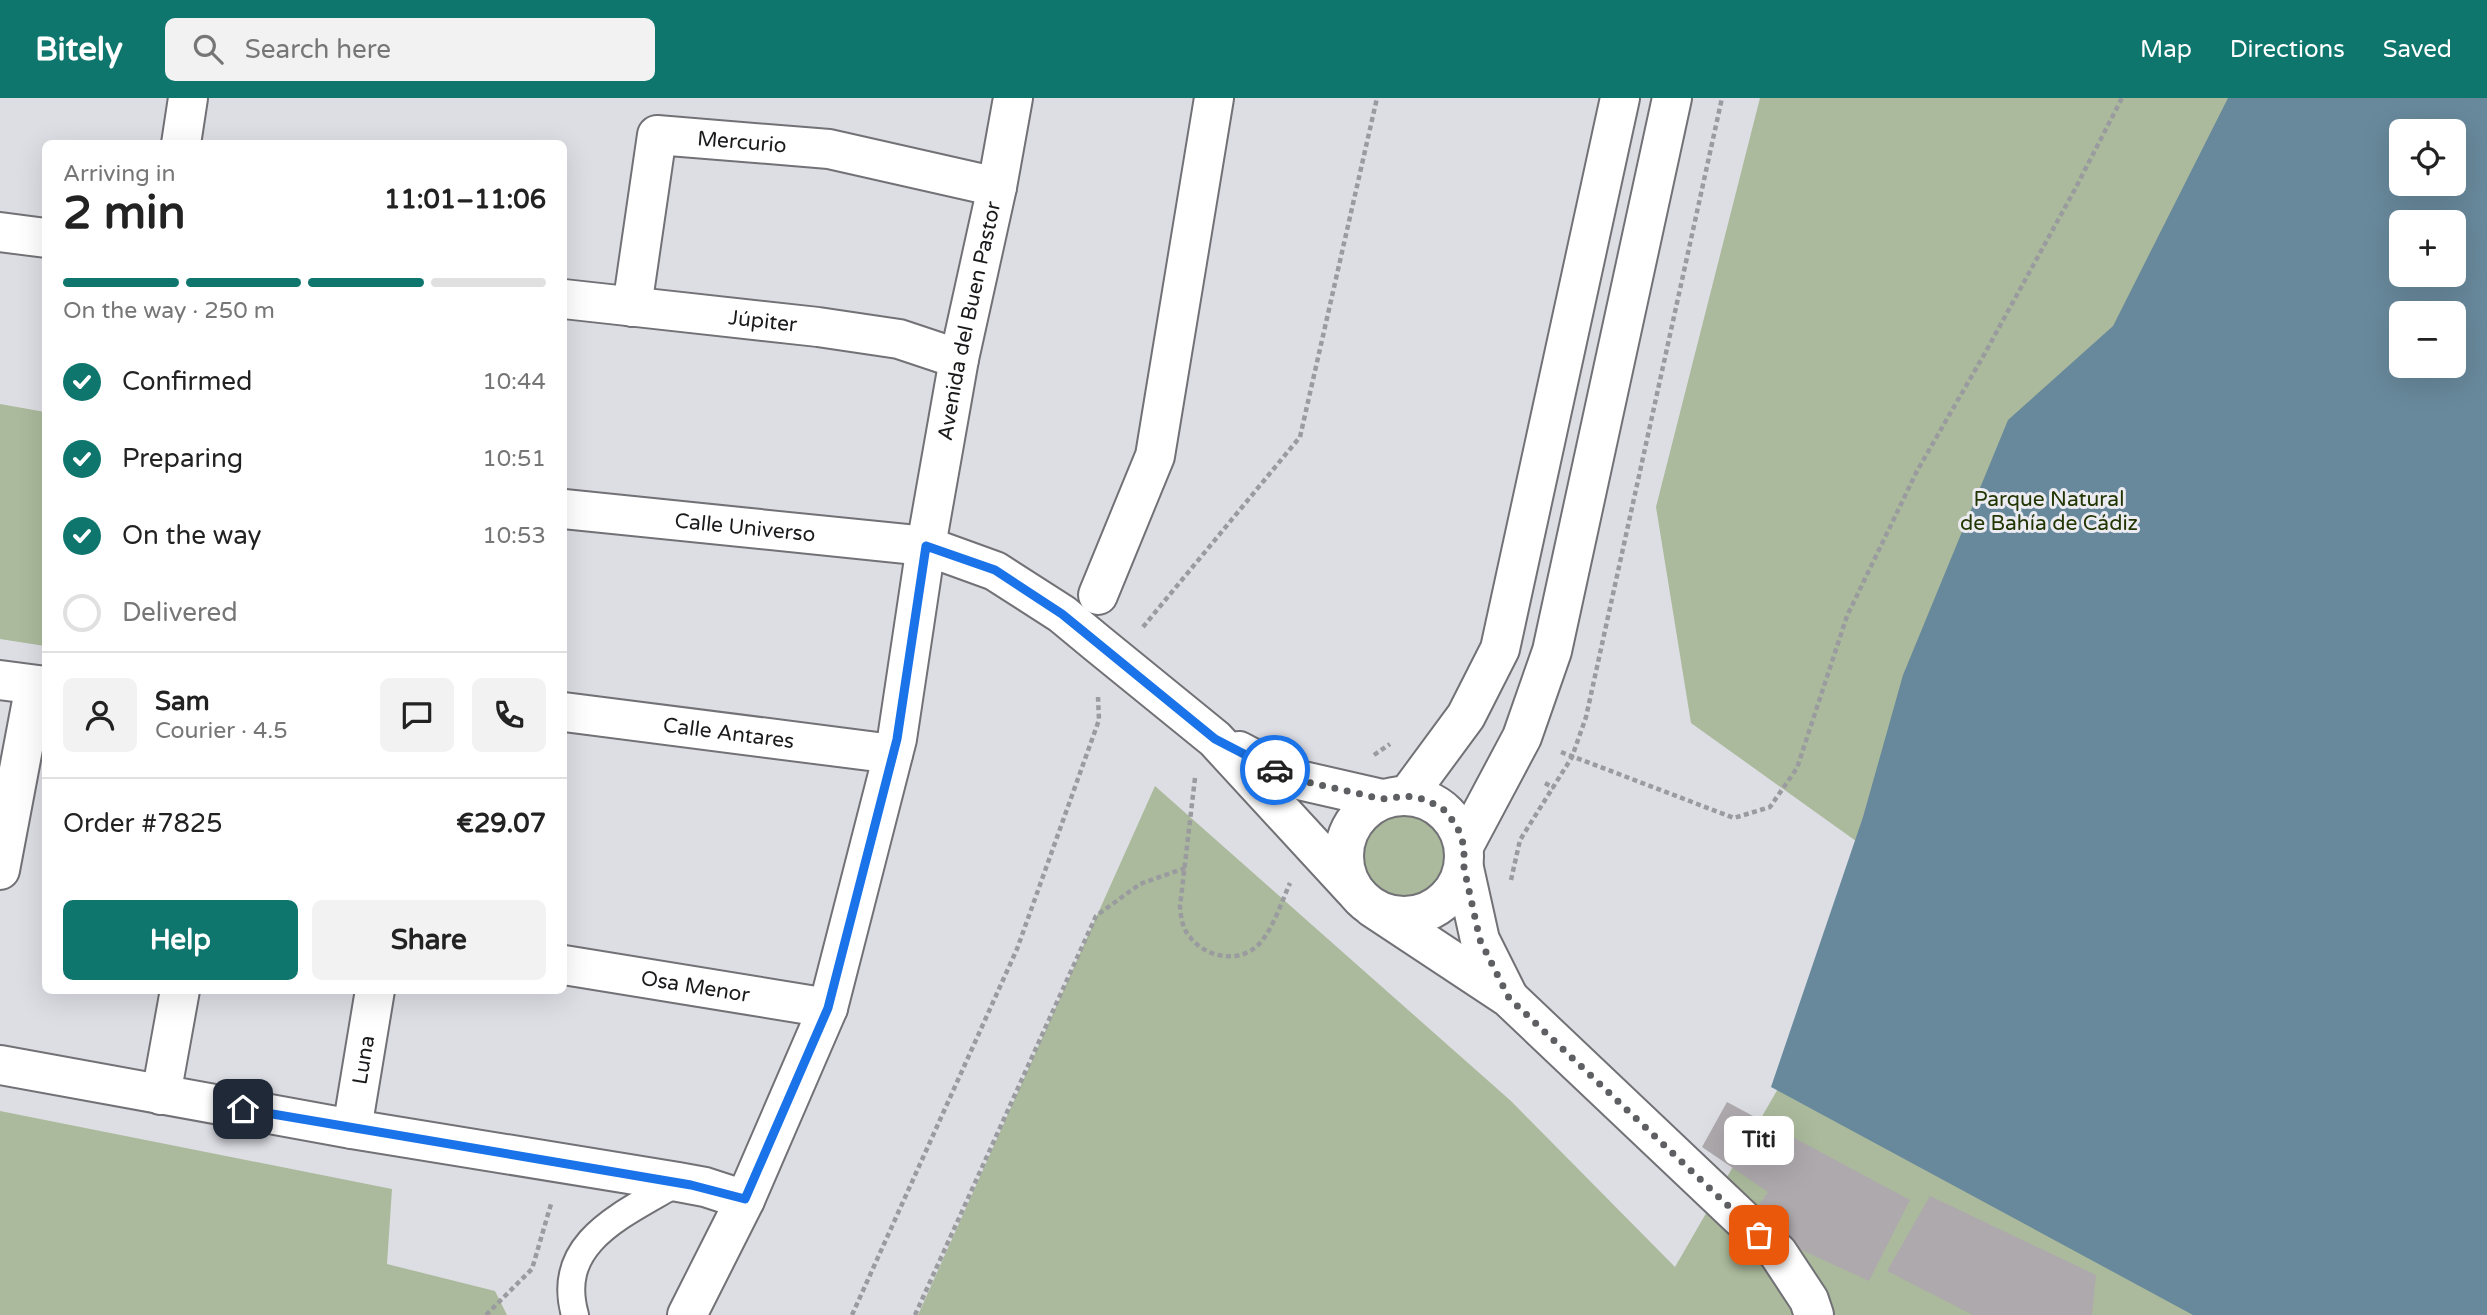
<!DOCTYPE html>
<meta charset="utf-8">
<style>
:root{--surface:#fff;--page:#f2f2f2;--text:#222;--muted:#767676;--line:#e0e0e0;--accent:#0f766e}
body{margin:0;font-family:"Varela Round",sans-serif;background:var(--page);color:var(--text);height:100vh;display:flex;flex-direction:column;font-size:26px;white-space:nowrap}
*{box-sizing:border-box;margin:0}
p{font-size:23px;color:var(--muted)}
.icon{flex:none;width:38px;height:38px;fill:none;stroke:currentColor;stroke-width:2;stroke-linecap:round;stroke-linejoin:round}
.map{position:relative;flex:1;overflow:hidden}
.panel{position:absolute;left:42px;top:42px;width:525px;height:854px;display:flex;flex-direction:column;background:var(--surface);border-radius:10px;box-shadow:0 7px 28px #0002}
.panel>*{flex:none}
.buttons{position:absolute;left:2389px;top:21px;display:grid;gap:14px}
.buttons a{display:grid;place-items:center;width:77px;height:77px;border-radius:10px;background:var(--surface);box-shadow:0 7px 28px #0002;font-size:35px}
.pin{position:absolute;display:grid;place-items:center;width:60px;height:60px;color:#fff;margin:-30px;border-radius:14px;box-shadow:0 4px 10px #0006}
.courier{position:absolute;display:grid;place-items:center;width:70px;height:70px;margin:-35px;border:5px solid #1a73e8;border-radius:50%;background:#fff;color:#222;box-shadow:0 2px 9px #0007}
.bubble{position:absolute;height:49px;border-radius:10px;background:var(--surface);box-shadow:0 7px 28px #0002;font-size:23px;font-weight:800;line-height:49px;text-align:center}
.summary em{font-style:normal;font-weight:800}
.summary div{display:flex;flex-direction:column-reverse}
.summary{display:flex;align-items:center;justify-content:space-between;height:119px;padding:0 21px}
h1{font-size:46px;font-weight:800;line-height:52px}
.bar{display:grid;grid-template-columns:repeat(4,1fr);gap:10px 7px;align-content:center;height:84px;padding:0 21px}
.bar i{height:9px;border-radius:5px;background:var(--line)}
.bar .selected{background:var(--accent)}
.bar p{grid-column:span 4}
.line{display:flex;align-items:center;gap:18px;padding:0 21px;border-top:2px solid var(--line)}
.line div{flex:1}
.round{display:grid;place-items:center;flex:none;width:74px;height:74px;border-radius:10px;background:var(--page)}
ol{padding:0 21px;list-style:none}
li{display:flex;align-items:center;gap:21px;height:77px}
li p{margin-inline-start:auto}
li .icon{padding:7px;border-radius:50%;background:var(--accent);color:#fff;stroke-width:4}
li:last-child{color:var(--muted)}
li i{width:38px;height:38px;border:4px solid var(--line);border-radius:50%}
.action{display:flex;gap:14px;margin-top:auto;padding:14px 21px}
.action a{flex:1;height:80px;border-radius:10px;background:var(--accent);color:#fff;font-size:28px;font-weight:800;line-height:80px;text-align:center}
.action a+a{background:var(--page);color:var(--text)}
header{display:flex;align-items:center;gap:42px;box-sizing:border-box;height:98px;padding:0 35px;background:var(--accent);color:#fff}
header strong{font-size:33px}
nav{display:flex;gap:38px;margin-inline-start:auto;font-size:24px}
.search{width:490px;height:63px;background:var(--page);display:flex;align-items:center;gap:18px;box-sizing:border-box;padding:0 24px;border-radius:10px;color:var(--muted);font-size:26px}
.map>svg:first-child{display:block}
</style>
<header>
<strong>Bitely</strong>
<div class="search"><svg class="icon" aria-label="search" viewBox="0 0 24 24"><circle cx="10" cy="10" r="6"/><path d="M15 15l6 6"/></svg>Search here</div>
<nav><a>Map</a><a>Directions</a><a>Saved</a></nav>
</header>
<div class="map">
<svg width="2487" height="1217" viewBox="0 0 2487 1217">
<rect width="100%" height="100%" fill="#dddee4"/>
<path fill="#abba9c" fill-rule="evenodd" d="M 1760,0 L 2487,0 L 2487,1217 L 918,1217 L 1155,688 L 1511,1003 L 1675,1169 L 1902,776 L 1691,625 L 1656,409 ZM 2401,33 L 2454,33 L 2454,86 L 2401,86 ZM 2401,124 L 2454,124 L 2454,177 L 2401,177 ZM 2401,215 L 2454,215 L 2454,268 L 2401,268 Z
M 0,306 L 45,314 L 45,548 L 0,541 Z
M1360 757a43 43 0 1 1 86 0a43 43 0 1 1-86 0Z
M 0,1013 L 392,1091 L 387,1166 L 495,1193 L 507,1217 L 0,1217 Z"/>
<path fill="#68899c" fill-rule="evenodd" d="M 2228,0 L 2487,0 L 2487,1217 L 2193,1217 L 1771,989 L 1863,719 L 1903,577 L 2008,322 L 2113,228 ZM 2401,33 L 2454,33 L 2454,86 L 2401,86 ZM 2401,124 L 2454,124 L 2454,177 L 2401,177 ZM 2401,215 L 2454,215 L 2454,268 L 2401,268 Z"/>
<path fill="#aea9ad" d="M 1727,1004 L 1910,1102 L 1869,1183 L 1795,1149 L 1756,1111 L 1768,1094 L 1702,1049 Z
M 1930,1098 L 2096,1177 L 2092,1217 L 1973,1217 L 1887,1173 Z"/>
<g fill="none" stroke-linecap="round" stroke-linejoin="round">
<defs>
<path id="lane" d="M 575,1217 C 554,1143 625,1116 678,1084"/>
<g id="street">
<path d="M 181,46 L 188,0"/>
<path d="M 0,134 L 46,140"/>
<path id="s1" d="M 564,201 L 818,229 L 899,241 L 959,261"/>
<path id="s2" d="M 632,209 L 657,37 L 829,51 L 997,89"/>
<path id="s3" d="M 564,411 L 926,448"/>
<path d="M 1098,497 L 1155,358 L 1214,0"/>
<path d="M 0,582 L 46,588"/>
<path id="s4" d="M 564,614 L 893,656"/>
<path d="M 1464,770 L 1480,842 L 1508,898"/>
<path d="M 0,772 L 35,587"/>
<path d="M 1373,810 L 1509,900 L 1778,1155 L 1809,1202 L 1814,1217"/>
<path id="s5" d="M 564,867 L 828,910"/>
<path d="M 0,967 L 352,1031 L 678,1084 L 705,1089 L 745,1102"/>
<path d="M 161,997 L 180,892"/>
<path id="s6" d="M 352,1031 L 375,892"/>
</g>
<g id="secondary">
<path d="M 926,448 L 995,473 L 1062,516 L 1097,545 L 1215,641 L 1354,792"/>
<path d="M 1239,653 L 1290,680 L 1382,701"/>
<circle cx="1404" cy="758" r="60"/>
<path d="M 1407,698 L 1466,618 L 1500,551 L 1620,0"/>
<path d="M 1464,748 L 1522,639 L 1552,553 L 1672,0"/>
<path id="s7" d="M 687,1217 L 745,1102 L 828,910 L 897,641 L 926,448 L 959,261 L 997,89 L 1013,0"/>
</g>
</defs>
<use href="#lane" stroke="#717176" stroke-width="30"/>
<use href="#street" stroke="#717176" stroke-width="42"/>
<use href="#secondary" stroke="#717176" stroke-width="42"/>
<path stroke="#9a9b9f" stroke-width="4.5" stroke-dasharray="5 3.5" stroke-linecap="butt" d="M 1143,529 L 1300,339 L 1377,0
M 1561,654 L 1734,720 L 1770,709 L 1797,670 L 1847,518 L 1917,373 L 1985,255 L 2074,93 L 2122,0
M 1374,657 L 1390,646
M 1195,680 L 1180,808 C 1181,819 1182,830 1190,839 C 1205,859 1237,866 1257,848 C 1271,836 1282,803 1290,785
M 1545,685 L 1554,690
M 1511,782 L 1520,742 L 1572,659 L 1586,619 L 1722,0
M 486,1217 L 532,1171 L 551,1106
M 852,1217 L 1017,851 L 1099,622 L 1098,599
M 915,1217 L 1096,818 L 1140,786 L 1185,770"/>
<use href="#lane" stroke="#fff" stroke-width="26"/>
<use href="#street" stroke="#fff" stroke-width="38"/>
<use href="#secondary" stroke="#fff" stroke-width="38"/>
</g>
<g fill="none" stroke-linecap="round" stroke-linejoin="round">
<path stroke="#5e5f62" stroke-width="7" stroke-dasharray="0 12.6" d="M 1275,672 L 1290,680 L 1382,701 L 1407,698 L 1427,702 L 1444,712 L 1457,728 L 1464,748 L 1464,770 L 1480,842 L 1509,900 L 1759,1137"/>
<path stroke="#1a73e8" stroke-width="9" d="M 243,1011 L 691,1087 L 745,1101 L 828,910 L 897,641 L 926,448 L 995,472 L 1062,516 L 1215,641 L 1275,672"/>
</g>
<g text-anchor="middle" dominant-baseline="central" stroke-width="6" stroke-linejoin="round" paint-order="stroke">
<g font-size="21" fill="#1a1a1c" stroke="#ebebf1">
<text stroke="none"><textPath href="#s2" startOffset="259">Mercurio</textPath></text>
<text stroke="none"><textPath href="#s1" startOffset="200">Júpiter</textPath></text>
<text stroke="none"><textPath href="#s7" startOffset="1040">Avenida del Buen Pastor</textPath></text>
<text stroke="none"><textPath href="#s3" startOffset="182">Calle Universo</textPath></text>
<text stroke="none"><textPath href="#s4" startOffset="166">Calle Antares</textPath></text>
<text stroke="none"><textPath href="#s5" startOffset="133">Osa Menor</textPath></text>
<text stroke="none"><textPath href="#s6" startOffset="70">Luna</textPath></text>
</g>
<g font-size="21" fill="#223603" stroke="#ebebf1">
<text x="2049" y="401">Parque Natural<tspan x="2049" dy="24">de Bahía de Cádiz</tspan></text>
</g>
</g>
</svg>
<div class="buttons">
<a><svg class="icon" aria-label="locate" viewBox="0 0 24 24"><circle cx="12" cy="12" r="6"/><path d="M12 2v4M12 18v4M2 12h4M18 12h4"/></svg></a>
<a>+</a>
<a>−</a>
</div>
<div class="pin" style="left:1759px;top:1137px;background:#ea580c"><svg class="icon" aria-label="bag" viewBox="0 0 24 24"><path d="M5 8h14l-1 12H6zM9 8a3 3 0 0 1 6 0"/></svg></div>
<div class="pin" style="left:243px;top:1011px;background:#1f2937"><svg class="icon" aria-label="home" viewBox="0 0 24 24"><path d="M3 11l9-7 9 7M6 9v11h12V9"/></svg></div>
<div class="courier" style="left:1275px;top:672px"><svg class="icon" aria-label="car" viewBox="0 0 24 24"><path d="M5 17H2v-5l4-1 3-4h7l3 4 3 1v5h-3M9 17h6M6 11h13"/><circle cx="7" cy="17" r="2"/><circle cx="17" cy="17" r="2"/></svg></div>
<div class="bubble" style="left:1724px;top:1018px;width:70px">Titi</div>
<section class="panel">
<div class="summary"><div><h1>2 min</h1><p>Arriving in</p></div><em>11:01–11:06</em></div>
<div class="bar"><i class="selected"></i><i class="selected"></i><i class="selected"></i><i></i><p>On the way · 250 m</p></div>
<ol>
<li><svg class="icon" aria-label="check" viewBox="0 0 24 24"><path d="M5 12l5 5 9-10"/></svg>Confirmed<p>10:44</p></li>
<li><svg class="icon" aria-label="check" viewBox="0 0 24 24"><path d="M5 12l5 5 9-10"/></svg>Preparing<p>10:51</p></li>
<li><svg class="icon" aria-label="check" viewBox="0 0 24 24"><path d="M5 12l5 5 9-10"/></svg>On the way<p>10:53</p></li>
<li><i></i>Delivered</li>
</ol>
<div class="line" style="height:126px"><a class="round"><svg class="icon" aria-label="person" viewBox="0 0 24 24"><circle cx="12" cy="8" r="4"/><path d="M4 21q1-7 8-7t8 7"/></svg></a><div><b>Sam</b><p>Courier · 4.5</p></div><a class="round"><svg class="icon" aria-label="chat" viewBox="0 0 24 24"><path d="M4 5h16v11H9l-5 4z"/></svg></a><a class="round"><svg class="icon" aria-label="phone" viewBox="0 0 24 24"><path d="M5 4h4l2 5-3 2q2 4 5 5l2-3 5 2v4C11 20 4 13 5 4z"/></svg></a></div>
<div class="line" style="height:91px"><div>Order #7825</div><b>€29.07</b></div>
<div class="action"><a>Help</a><a>Share</a></div>
</section>
</div>
